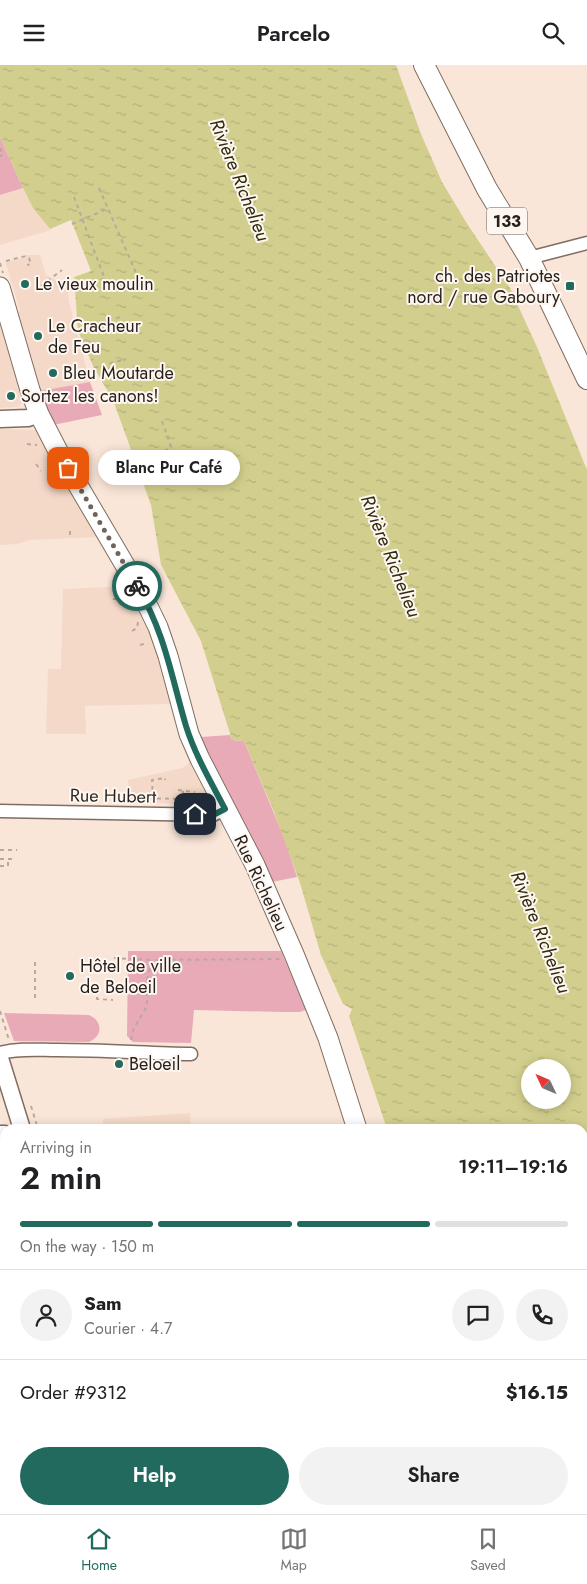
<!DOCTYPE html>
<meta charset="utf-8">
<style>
:root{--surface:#fff;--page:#f2f2f2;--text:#202124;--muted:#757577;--line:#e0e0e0;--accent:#22695e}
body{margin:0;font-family:Jost,sans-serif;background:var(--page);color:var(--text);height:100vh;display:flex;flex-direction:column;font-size:19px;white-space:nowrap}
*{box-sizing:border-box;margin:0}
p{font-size:16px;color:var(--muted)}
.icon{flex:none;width:28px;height:28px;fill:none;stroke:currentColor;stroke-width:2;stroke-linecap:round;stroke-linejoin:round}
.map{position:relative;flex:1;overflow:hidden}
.panel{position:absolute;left:0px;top:1059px;width:588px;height:391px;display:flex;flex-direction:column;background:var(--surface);border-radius:15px 15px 0 0;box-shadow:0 2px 12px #0003}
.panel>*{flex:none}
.needle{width:32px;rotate:314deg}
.tools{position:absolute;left:521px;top:994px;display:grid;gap:10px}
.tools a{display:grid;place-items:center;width:50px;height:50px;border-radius:50%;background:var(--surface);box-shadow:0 2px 12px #0003;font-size:25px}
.pin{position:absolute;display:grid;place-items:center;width:42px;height:42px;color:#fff;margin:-21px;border-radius:10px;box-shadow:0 2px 8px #0006}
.courier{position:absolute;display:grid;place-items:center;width:50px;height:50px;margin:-25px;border:4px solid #22695e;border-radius:50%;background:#fff;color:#222;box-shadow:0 1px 6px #0007}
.bubble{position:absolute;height:35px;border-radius:18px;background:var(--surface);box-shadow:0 2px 12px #0003;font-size:16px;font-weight:600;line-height:35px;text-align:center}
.head em{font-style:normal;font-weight:600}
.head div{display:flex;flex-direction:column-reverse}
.head{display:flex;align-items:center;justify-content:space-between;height:85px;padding:0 20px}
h1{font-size:32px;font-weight:600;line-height:38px}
.bar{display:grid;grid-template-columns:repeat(4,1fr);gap:8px 5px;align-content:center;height:60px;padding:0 20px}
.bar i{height:6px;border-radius:4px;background:var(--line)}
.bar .active{background:var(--accent)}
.bar p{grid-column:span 4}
.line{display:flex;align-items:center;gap:12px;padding:0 20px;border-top:1px solid var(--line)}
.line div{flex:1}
.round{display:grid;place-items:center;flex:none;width:52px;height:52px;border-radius:26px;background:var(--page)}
.action{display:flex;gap:10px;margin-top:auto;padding:10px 20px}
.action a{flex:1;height:58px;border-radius:30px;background:var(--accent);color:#fff;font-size:20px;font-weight:600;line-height:58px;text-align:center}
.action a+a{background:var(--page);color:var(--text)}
header{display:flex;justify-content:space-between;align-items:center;height:65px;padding:0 20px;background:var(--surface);font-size:22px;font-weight:600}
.menu{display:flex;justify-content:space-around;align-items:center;height:70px;border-top:1px solid var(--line);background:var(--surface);font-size:14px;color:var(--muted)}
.menu a{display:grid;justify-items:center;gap:2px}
.menu .active{color:var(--accent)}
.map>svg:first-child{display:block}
</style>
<header><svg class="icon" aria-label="menu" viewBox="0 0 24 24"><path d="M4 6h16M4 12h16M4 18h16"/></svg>Parcelo<svg class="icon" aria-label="search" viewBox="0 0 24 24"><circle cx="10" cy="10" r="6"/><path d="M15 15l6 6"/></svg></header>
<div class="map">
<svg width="587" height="1449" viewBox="0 0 587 1449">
<defs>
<pattern id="water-ripples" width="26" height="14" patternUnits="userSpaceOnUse" patternTransform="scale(1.25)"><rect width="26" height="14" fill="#d2cf8e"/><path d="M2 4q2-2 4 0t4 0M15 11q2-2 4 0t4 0" fill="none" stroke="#b4b17a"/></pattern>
</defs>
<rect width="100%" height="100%" fill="#fae6d8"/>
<path fill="#f5d9c8" d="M 23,123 L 33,143 L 51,165 L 0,180 L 0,130 Z
M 25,190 L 40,190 L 46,210 L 56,215 L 67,213 L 69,237 L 90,317 L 40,326 L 17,247 L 20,246 L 6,199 L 6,197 L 26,192 Z
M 0,255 L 22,335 L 21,339 L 17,342 L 0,343 Z
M 0,364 L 35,365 L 98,472 L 30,475 L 17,479 L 0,480 Z
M 127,521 L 146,554 L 155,577 L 171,639 L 85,641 L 86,669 L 46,669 L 48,604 L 61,604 L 63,524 Z
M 190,694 L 209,735 L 208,739 L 129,738 L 128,715 L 182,703 L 188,699 Z
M 190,1048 L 191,1064 L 103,1064 L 103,1054 Z
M 0,1435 L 5,1435 L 5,1445 L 132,1445 L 133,1449 L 0,1449 Z"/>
<path fill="#e8aab7" d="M 0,72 L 23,123 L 0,130 Z
M 90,317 L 102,350 L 53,360 L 45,343 L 40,326 Z
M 230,670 L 232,675 L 244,676 L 285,775 L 297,812 L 272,817 L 218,710 L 201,672 Z
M 128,886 L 281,886 L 306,945 L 300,947 L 283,947 L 194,945 L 191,978 L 133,977 L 127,971 Z
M 4,948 L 89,950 C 103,956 103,971 89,977 L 14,976 Z"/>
<path fill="url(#water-ripples)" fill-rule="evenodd" d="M 0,0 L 396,0 L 421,69 L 442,117 L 466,157 L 510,223 L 537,282 L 587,405 L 587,1449 L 539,1449 L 538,1445 L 582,1445 L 582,1064 L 387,1064 L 349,951 L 352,944 L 343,939 L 321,890 L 300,818 L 274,747 L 244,676 L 232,675 L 201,576 L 161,500 L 151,440 L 113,335 L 94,303 L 78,266 L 74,212 L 91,206 L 71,155 L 50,164 L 33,143 L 23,123 L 0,72 ZM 530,1002 L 562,1002 L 562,1035 L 530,1035 Z"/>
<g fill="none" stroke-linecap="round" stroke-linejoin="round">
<defs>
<path id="minor" d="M 529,193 L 587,178
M 0,746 L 213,750 L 225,744
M 0,988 C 19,983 38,985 57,985 C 102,985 146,988 191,989
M 0,1067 L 5,1067
M 0,1220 L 5,1220
M 0,1364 L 5,1364"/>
<path id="tertiary" d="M 0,354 L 28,353 L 39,349
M 0,993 L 22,1064
M 143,1445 L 144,1449
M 494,1449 L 507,1445"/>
<path id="secondary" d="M 0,222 L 30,325 L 39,349 L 59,388 L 142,529 L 158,562 L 168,591 L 189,669 L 200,694 L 255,800 L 294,889 L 328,973 L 357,1064
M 510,1445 L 512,1449"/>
<path id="primary" d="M 424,0 L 487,124 L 529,193 L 587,314
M 582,1166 L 587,1163
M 206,1449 L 208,1445
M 225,1449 L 227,1445"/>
</defs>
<use href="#minor" stroke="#7f6d61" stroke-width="15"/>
<use href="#tertiary" stroke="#7f6d61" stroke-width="19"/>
<use href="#secondary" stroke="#7f6d61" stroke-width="21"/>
<use href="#primary" stroke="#7f6d61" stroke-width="22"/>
<path stroke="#b9a99d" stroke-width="2" stroke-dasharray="4 4" stroke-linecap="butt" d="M 0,83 L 3,90 L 0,91
M 99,123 L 140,217
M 74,132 L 107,220
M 72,159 L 107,144
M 6,196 L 26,191 L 29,193 L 31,199 L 27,200
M 0,198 L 3,208
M 41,221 L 62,205
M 78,266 L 120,252
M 94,303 L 126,294
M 162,356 L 180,408
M 27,379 L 37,380
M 135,398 L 171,383
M 36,399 L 41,406
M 70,470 L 70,465 L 72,465
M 113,534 L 118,534 L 121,540
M 132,566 L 137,563 L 138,557
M 140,580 L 147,578
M 178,725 L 195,727
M 141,733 L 183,734 L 183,726
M 153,733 L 152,715 L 165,713 L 165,715
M 0,785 L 17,785
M 0,794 L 16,794
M 0,801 L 8,801 L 8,794
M 114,893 L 152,895
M 97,924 L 97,934 L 113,935
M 35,933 L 35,897
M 0,946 L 9,975
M 131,975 L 134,963 L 147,941 L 147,914 L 152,895 L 280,894
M 31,1041 L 38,1064
M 582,1396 L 587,1406
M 74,1445 L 74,1449
M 179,1445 L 184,1449
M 575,1445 L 576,1449
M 1,1449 L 20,1448"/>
<use href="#minor" stroke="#fff" stroke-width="12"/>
<use href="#tertiary" stroke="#fff" stroke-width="16"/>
<use href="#secondary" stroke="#fff" stroke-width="19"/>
<use href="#primary" stroke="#fff" stroke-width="20"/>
</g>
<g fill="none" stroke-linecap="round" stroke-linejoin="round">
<path stroke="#70655c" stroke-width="5" stroke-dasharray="0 9" d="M 68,403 L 137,521"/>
<path stroke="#22695e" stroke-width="6" d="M 137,521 C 165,568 171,610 186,661 C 195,690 211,717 225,744 L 213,750 L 195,749"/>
</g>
<g fill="#22695e" stroke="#fef6f0" stroke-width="2">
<circle cx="25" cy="219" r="5"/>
<rect x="565" y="216" width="10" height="10" rx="2.5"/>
<circle cx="38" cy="271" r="5"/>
<circle cx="53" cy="308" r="5"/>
<circle cx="11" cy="331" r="5"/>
<circle cx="70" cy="911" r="5"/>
<circle cx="119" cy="999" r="5"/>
</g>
<g text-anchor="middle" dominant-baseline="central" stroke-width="4" stroke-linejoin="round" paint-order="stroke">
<rect fill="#fef6f0" stroke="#67605a" stroke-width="1" x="487" y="142.5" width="40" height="27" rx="4"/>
<g font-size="16" font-weight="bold" fill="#261f1a">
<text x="507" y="156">133</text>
</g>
<g font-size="18" fill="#261f1a" stroke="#fef6f0" text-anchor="start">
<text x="560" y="211" text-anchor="end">ch. des Patriotes<tspan x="560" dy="21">nord / rue Gaboury</tspan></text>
<text x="35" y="219">Le vieux moulin</text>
<text x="48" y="261">Le Cracheur<tspan x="48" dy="21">de Feu</tspan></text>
<text x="63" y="308">Bleu Moutarde</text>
<text x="21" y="331">Sortez les canons!</text>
<text x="80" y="901">Hôtel de ville<tspan x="80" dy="21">de Beloeil</tspan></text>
<text x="129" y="999">Beloeil</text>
</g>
<g font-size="18" fill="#261f1a" stroke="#fef6f0">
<text transform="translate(113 731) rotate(1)">Rue Hubert</text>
<text transform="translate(261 818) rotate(65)">Rue Richelieu</text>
</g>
<g font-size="19" font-style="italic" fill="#2e2d10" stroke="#fef6f0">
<text transform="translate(240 115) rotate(68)">Rivière Richelieu</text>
<text transform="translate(391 491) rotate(68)">Rivière Richelieu</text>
<text transform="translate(541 867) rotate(68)">Rivière Richelieu</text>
</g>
</g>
</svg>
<div class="tools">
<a><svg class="needle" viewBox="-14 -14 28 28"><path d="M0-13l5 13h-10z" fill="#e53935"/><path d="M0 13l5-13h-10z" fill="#757577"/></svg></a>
</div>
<div class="pin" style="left:68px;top:403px;background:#ea580c"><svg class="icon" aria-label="bag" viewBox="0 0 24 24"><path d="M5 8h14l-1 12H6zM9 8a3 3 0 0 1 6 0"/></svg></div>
<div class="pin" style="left:195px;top:749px;background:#1f2937"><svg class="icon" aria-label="home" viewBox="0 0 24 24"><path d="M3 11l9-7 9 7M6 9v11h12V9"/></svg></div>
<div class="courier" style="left:137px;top:521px"><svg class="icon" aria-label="bike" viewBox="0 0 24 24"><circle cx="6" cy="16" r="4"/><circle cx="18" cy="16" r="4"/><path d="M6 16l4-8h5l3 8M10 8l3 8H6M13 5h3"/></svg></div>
<div class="bubble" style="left:98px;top:385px;width:142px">Blanc Pur Café</div>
<section class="panel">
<div class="head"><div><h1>2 min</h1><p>Arriving in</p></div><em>19:11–19:16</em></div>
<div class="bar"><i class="active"></i><i class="active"></i><i class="active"></i><i></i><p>On the way · 150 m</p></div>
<div class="line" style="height:90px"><a class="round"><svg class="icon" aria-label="person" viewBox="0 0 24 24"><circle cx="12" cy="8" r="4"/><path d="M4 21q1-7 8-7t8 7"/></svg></a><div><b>Sam</b><p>Courier · 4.7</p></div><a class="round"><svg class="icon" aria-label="chat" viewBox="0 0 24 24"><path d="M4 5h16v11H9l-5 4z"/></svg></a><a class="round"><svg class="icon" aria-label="phone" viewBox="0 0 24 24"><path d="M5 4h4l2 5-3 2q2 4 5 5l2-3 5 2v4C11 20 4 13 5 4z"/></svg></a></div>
<div class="line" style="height:65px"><div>Order #9312</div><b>$16.15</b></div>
<div class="action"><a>Help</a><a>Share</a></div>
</section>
</div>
<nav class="menu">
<a class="active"><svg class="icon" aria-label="home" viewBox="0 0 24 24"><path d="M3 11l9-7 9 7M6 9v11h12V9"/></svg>Home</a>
<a><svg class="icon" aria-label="map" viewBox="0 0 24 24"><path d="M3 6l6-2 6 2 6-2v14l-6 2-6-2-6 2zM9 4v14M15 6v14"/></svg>Map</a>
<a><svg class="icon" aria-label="saved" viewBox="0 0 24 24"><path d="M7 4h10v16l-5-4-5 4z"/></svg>Saved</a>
</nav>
